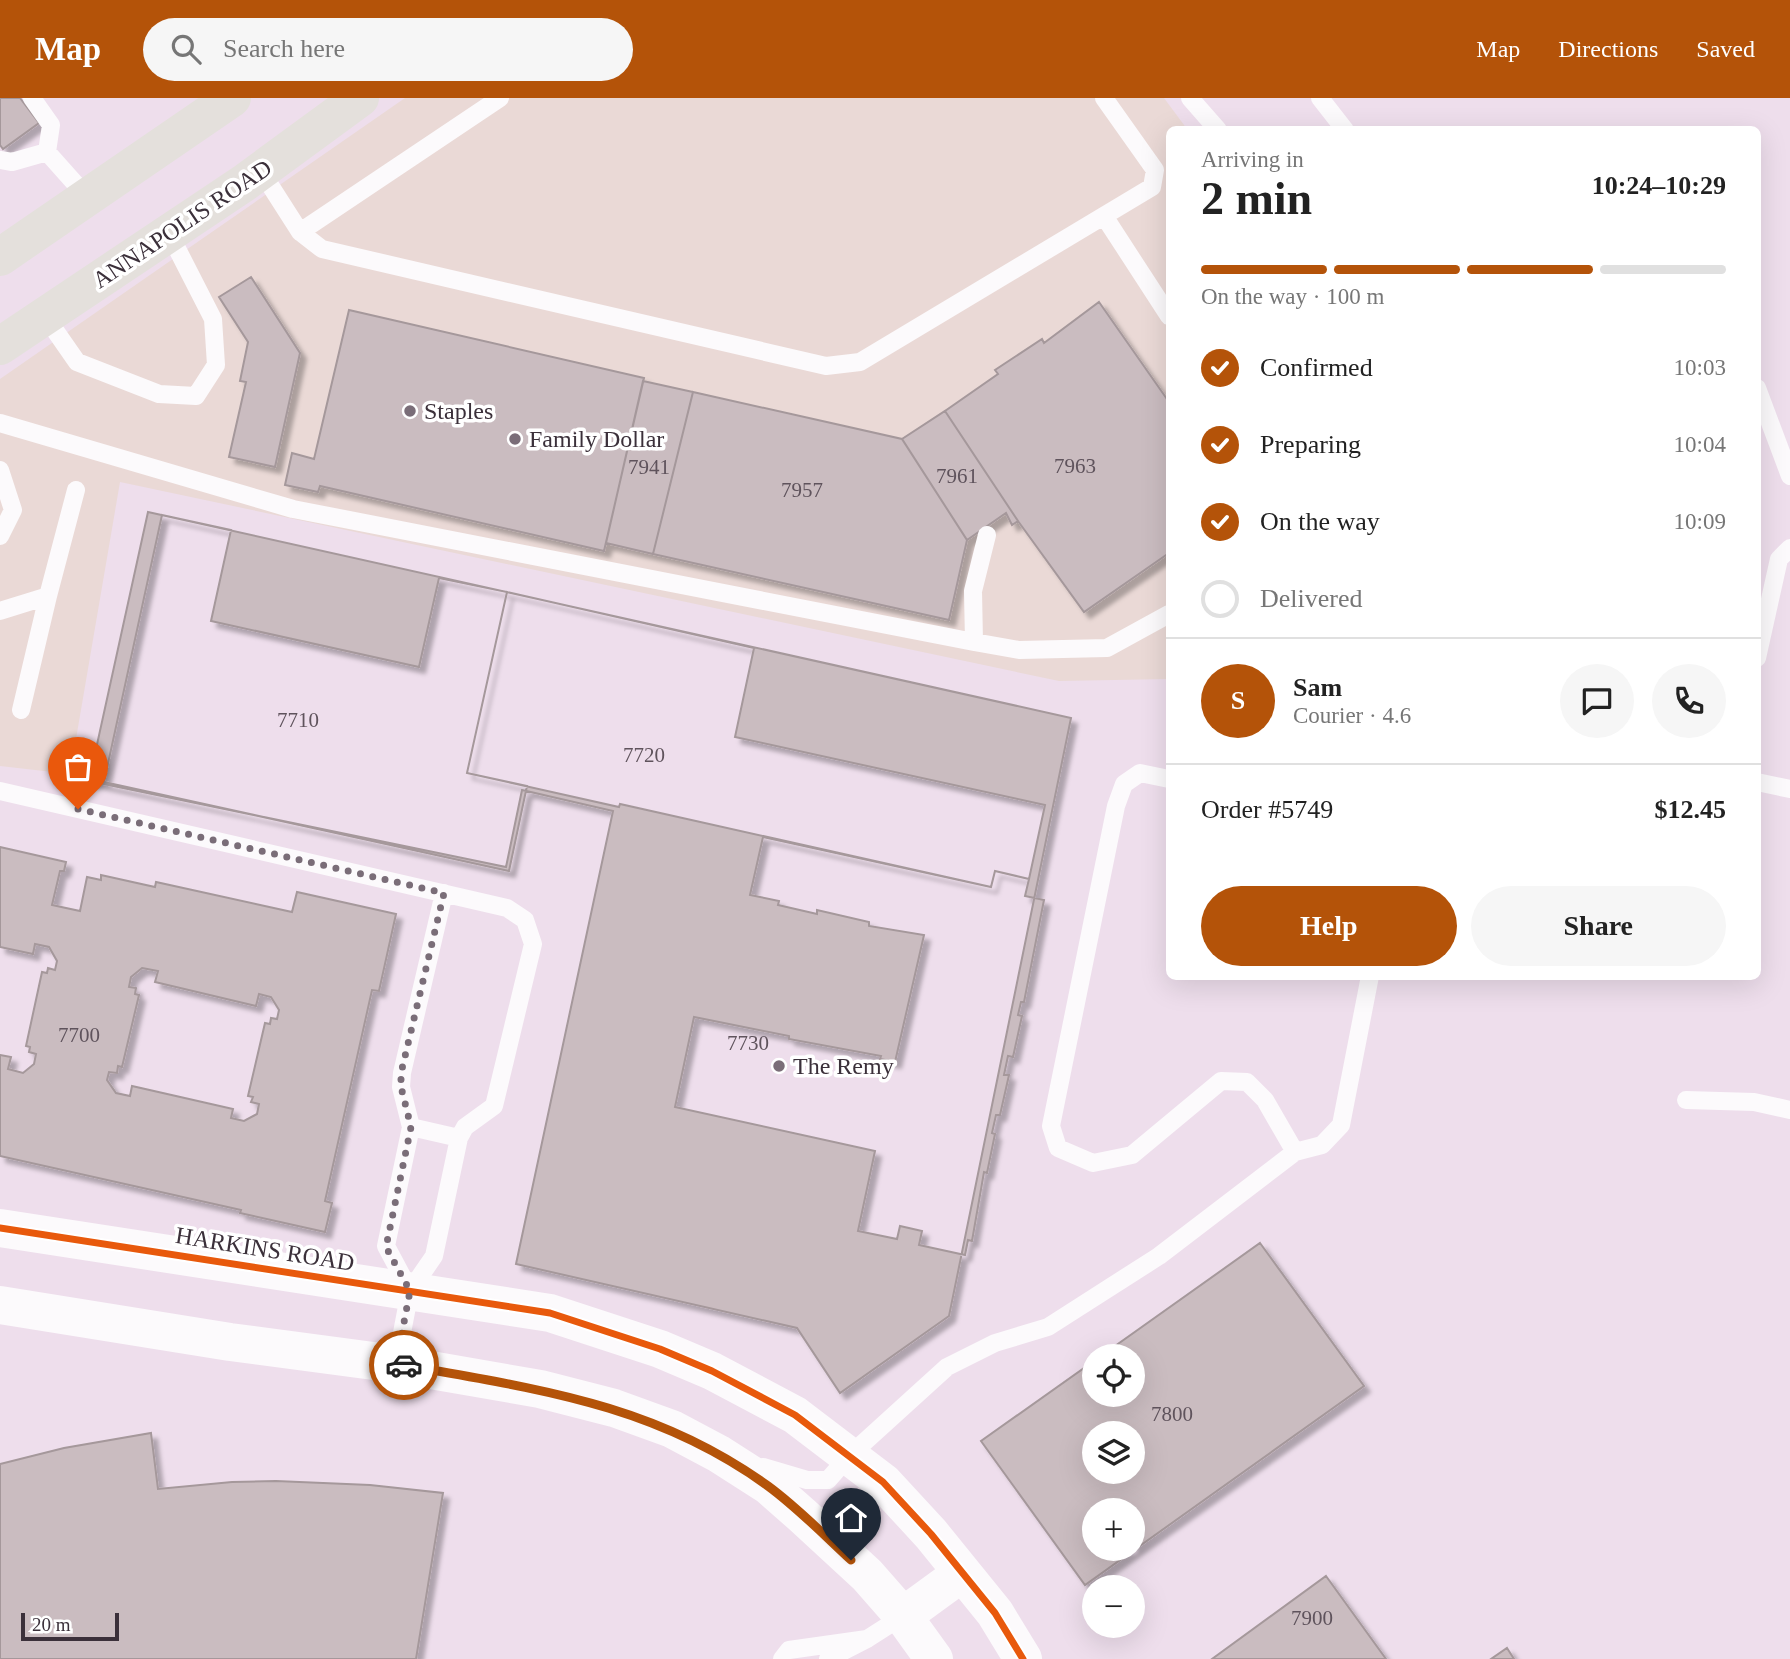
<!DOCTYPE html>
<meta charset="utf-8">
<style>
:root{--surface:#fff;--page:#f6f6f6;--text:#222;--muted:#767676;--line:#e0e0e0;--accent:#b45309}
body{margin:0;font-family:"Times New Roman",serif;background:var(--page);color:var(--text);height:100vh;display:flex;flex-direction:column;font-size:26px;white-space:nowrap}
*{box-sizing:border-box;margin:0}
p{font-size:23px;color:var(--muted)}
.icon{flex:none;width:38px;height:38px;fill:none;stroke:currentColor;stroke-width:2;stroke-linecap:round;stroke-linejoin:round}
.map{position:relative;flex:1;overflow:hidden}
.side{position:absolute;left:1166px;top:28px;width:595px;height:854px;display:flex;flex-direction:column;background:var(--surface);border-radius:10px;box-shadow:0 7px 28px #0002}
.side>*{flex:none}
.fabs{position:absolute;left:1082px;top:1246px;display:grid;gap:14px}
.fabs a{display:grid;place-items:center;width:63px;height:63px;border-radius:50%;background:var(--surface);box-shadow:0 7px 28px #0002;font-size:35px}
.scale{position:absolute;left:21px;bottom:18px;width:98px;box-sizing:border-box;padding-left:7px;border:4px solid #3b303a;border-top:0;font-size:19px;line-height:24px;white-space:nowrap;color:#3b303a;-webkit-text-stroke:5px #fff;paint-order:stroke}
.pin{position:absolute;display:grid;place-items:center;width:60px;height:60px;color:#fff;margin:-72px -30px;border-radius:50% 50% 50% 0;rotate:-45deg;box-shadow:0 0 7px #0007}
.pin .icon{rotate:45deg}
.courier{position:absolute;display:grid;place-items:center;width:70px;height:70px;margin:-35px;border:5px solid #b45309;border-radius:50%;background:#fff;color:#222;box-shadow:0 2px 9px #0007}
.overview em{font-style:normal;font-weight:700}
.overview div{display:flex;flex-direction:column-reverse}
.overview{display:flex;align-items:center;justify-content:space-between;height:119px;padding:0 35px}
h1{font-size:46px;font-weight:700;line-height:52px}
.bar{display:grid;grid-template-columns:repeat(4,1fr);gap:10px 7px;align-content:center;height:84px;padding:0 35px}
.bar i{height:9px;border-radius:5px;background:var(--line)}
.bar .current{background:var(--accent)}
.bar p{grid-column:span 4}
.line{display:flex;align-items:center;gap:18px;padding:0 35px;border-top:2px solid var(--line)}
.line div{flex:1}
.round{display:grid;place-items:center;flex:none;width:74px;height:74px;border-radius:37px;background:var(--page)}
ol{padding:0 35px;list-style:none}
li{display:flex;align-items:center;gap:21px;height:77px}
li p{margin-inline-start:auto}
li .icon{padding:7px;border-radius:50%;background:var(--accent);color:#fff;stroke-width:4}
li:last-child{color:var(--muted)}
li i{width:38px;height:38px;border:4px solid var(--line);border-radius:50%}
.primary-button{display:flex;gap:14px;margin-top:auto;padding:14px 35px}
.primary-button a{flex:1;height:80px;border-radius:42px;background:var(--accent);color:#fff;font-size:28px;font-weight:700;line-height:80px;text-align:center}
.primary-button a+a{background:var(--page);color:var(--text)}
header{display:flex;align-items:center;gap:42px;box-sizing:border-box;height:98px;padding:0 35px;background:var(--accent);color:#fff}
header strong{font-size:33px}
nav{display:flex;gap:38px;margin-inline-start:auto;font-size:24px}
.search{width:490px;height:63px;background:var(--page);display:flex;align-items:center;gap:18px;box-sizing:border-box;padding:0 24px;border-radius:38px;color:var(--muted);font-size:26px}
.map>svg:first-child{display:block}
</style>
<header>
<strong>Map</strong>
<div class="search"><svg class="icon" aria-label="search" viewBox="0 0 24 24"><circle cx="10" cy="10" r="6"/><path d="M15 15l6 6"/></svg>Search here</div>
<nav><a>Map</a><a>Directions</a><a>Saved</a></nav>
</header>
<div class="map">
<svg width="1790" height="1561" viewBox="0 0 1790 1561">
<defs>
<filter id="shadow"><feDropShadow dx="6" dy="6" stdDeviation="2" flood-color="#0004"/></filter>
</defs>
<rect width="100%" height="100%" fill="#eedeec"/>
<path fill="#ead9d6" d="M 405,0 L 1164,0 L 1187,31 L 1169,32 L 1169,581 L 1059,583 L 120,384 L 70,676 L 0,668 L 0,281 Z"/>
<path fill="#cabcc0" stroke="#a5989b" stroke-width="2" fill-rule="evenodd" filter="url(#shadow)" d="M 0,0 L 20,0 L 39,25 L 3,51 L 0,47 Z
M 251,179 L 300,255 L 275,369 L 229,359 L 246,284 L 240,283 L 248,244 L 219,199 Z
M 1099,204 L 1169,304 L 1169,455 L 1084,514 L 1018,423 L 945,313 L 998,276 L 995,272 L 1042,241 L 1044,245 Z
M 349,212 L 644,280 L 604,453 L 320,388 L 318,394 L 285,387 L 292,355 L 314,361 Z
M 643,283 L 693,294 L 653,456 L 606,445 Z
M 693,294 L 902,341 L 967,442 L 949,522 L 653,456 Z
M 945,313 L 1018,423 L 1012,427 L 1006,415 L 967,442 L 902,341 Z
M 148,414 L 1071,620 L 949,1218 L 840,1295 L 797,1230 L 516,1166 L 613,713 L 522,692 L 506,769 L 89,683 Z
M 162,417 L 231,432 L 211,523 L 419,569 L 439,480 L 507,494 L 467,675 L 527,688 L 509,773 L 104,684 Z
M 507,494 L 754,550 L 735,639 L 1045,707 L 1029,781 L 995,773 L 991,789 L 620,706 L 619,709 L 467,675 Z
M 763,739 L 991,789 L 995,773 L 1029,781 L 1025,798 L 1044,802 L 1024,904 L 1021,904 L 1018,917 L 1022,918 L 1013,959 L 1008,958 L 1004,977 L 1009,977 L 1000,1017 L 996,1017 L 992,1035 L 995,1036 L 987,1075 L 984,1074 L 972,1143 L 968,1142 L 965,1157 L 919,1147 L 922,1133 L 900,1128 L 897,1141 L 858,1133 L 875,1053 L 675,1009 L 694,919 L 789,938 L 789,941 L 881,958 L 880,961 L 895,964 L 924,837 L 869,828 L 869,824 L 817,812 L 817,816 L 778,807 L 779,803 L 750,797 Z
M 0,749 L 66,764 L 64,773 L 60,773 L 52,807 L 80,813 L 87,779 L 101,782 L 101,777 L 155,789 L 156,784 L 292,814 L 297,794 L 396,816 L 379,893 L 372,892 L 325,1103 L 332,1105 L 325,1134 L 240,1115 L 241,1112 L 0,1058 L 0,957 L 11,959 L 8,971 L 23,975 L 34,966 L 36,956 L 29,954 L 30,949 L 26,948 L 42,874 L 47,875 L 48,870 L 55,872 L 57,863 L 49,849 L 35,846 L 33,856 L 0,849 ZM 142,870 L 158,873 L 155,884 L 256,908 L 259,896 L 271,899 L 279,912 L 277,921 L 271,920 L 270,926 L 265,925 L 248,998 L 253,999 L 251,1004 L 259,1006 L 257,1016 L 244,1023 L 231,1020 L 233,1011 L 132,988 L 130,998 L 116,995 L 107,982 L 109,974 L 117,975 L 118,968 L 122,969 L 139,897 L 135,896 L 136,890 L 129,889 L 131,879 Z
M 1260,1145 L 1364,1288 L 1085,1487 L 981,1343 L 1094,1263 L 1094,1297 L 1132,1297 L 1132,1258 L 1101,1258 ZM 1094,1335 L 1132,1335 L 1132,1374 L 1094,1374 ZM 1094,1412 L 1132,1412 L 1132,1451 L 1094,1451 Z
M 151,1335 L 158,1391 L 232,1384 L 276,1383 L 370,1387 L 443,1395 L 416,1561 L 0,1561 L 0,1366 L 64,1350 Z
M 1326,1478 L 1386,1561 L 1212,1561 Z
M 1507,1550 L 1514,1561 L 1491,1561 Z"/>
<g fill="none" stroke-linecap="round" stroke-linejoin="round">
<path stroke="#fcfafc" stroke-width="18" d="M 1190,0 L 1218,32
M 1320,0 L 1345,32
M 47,54 L 88,100
M 0,62 L 12,64 L 47,54 L 51,27 L 32,0
M 261,73 L 300,134 L 322,151 L 826,268 L 860,264 L 1152,89 L 1155,72 L 1104,0
M 1104,118 L 1169,218
M 300,134 L 500,0
M 45,218 L 77,264 L 159,296 L 196,298 L 216,267 L 213,221 L 169,135
M 1757,290 L 1790,378
M 0,325 L 293,411 L 974,544
M 0,372 L 13,412 L 0,438
M 987,437 L 973,493 L 974,544 L 1019,552 L 1107,550 L 1169,516
M 0,513 L 48,498 L 76,392
M 1757,560 L 1779,461 L 1790,450
M 21,612 L 48,498
M 1169,681 L 1140,675 L 1124,686 L 1116,708 L 1051,1028 L 1058,1050 L 1093,1065 L 1132,1057 L 1221,983 L 1247,984 L 1265,1002 L 1295,1054
M 1757,684 L 1790,691
M 0,693 L 507,810 L 525,822 L 533,846 L 494,1008 L 465,1029 L 459,1040 L 434,1158 L 410,1193 L 396,1266
M 1686,1002 L 1754,1004 L 1790,1012
M 411,1029 L 459,1040
M 410,1193 L 386,1148 L 411,1029 L 401,989 L 402,975 L 444,795
M 763,1369 L 807,1382 L 828,1382 L 849,1358 L 947,1269 L 995,1245 L 1048,1229 L 1159,1158 L 1295,1054 L 1322,1047 L 1341,1027 L 1370,878
M 782,1561 L 789,1552 L 867,1541
M 828,1561 L 867,1541 L 903,1518"/>
<path stroke="#fcfafc" stroke-width="38" d="M 0,1130 L 550,1215 L 660,1251 L 712,1273 L 795,1317 L 883,1384 L 931,1436 L 995,1515 L 1023,1561
M 0,1207 L 230,1244 L 396,1266 L 540,1291 L 614,1310 L 672,1331 L 719,1356 L 769,1388 L 803,1418 L 867,1477 L 903,1518 L 934,1561
M 903,1518 L 962,1475"/>
<path stroke="#e4e0dc" stroke-width="38" d="M 0,159 L 232,0
M 0,248 L 244,85 L 360,0"/>
<defs>
<path id="cycleway" d="M 0,1130 L 550,1215 L 660,1251 L 712,1273 L 795,1317 L 883,1384 L 931,1436 L 995,1515 L 1023,1561"/>
</defs>
<use href="#cycleway" stroke="#fff" stroke-width="11"/>
<use href="#cycleway" stroke="#e8590c" stroke-width="7"/>
</g>
<g fill="none" stroke-linecap="round" stroke-linejoin="round">
<path stroke="#7a6d78" stroke-width="7" stroke-dasharray="0 12.6" d="M 78,711 L 444,795 L 401,975 L 401,989 L 411,1029 L 386,1149 L 410,1193 L 396,1266 L 404,1267"/>
<path stroke="#b45309" stroke-width="9" d="M 404,1267 C 537,1291 655,1306 768,1388 C 798,1410 824,1437 851,1462"/>
</g>
<g fill="#7a6d78" stroke="#fff" stroke-width="2.5">
<circle cx="410" cy="313" r="7"/>
<circle cx="515" cy="341" r="7"/>
<circle cx="779" cy="968" r="7"/>
</g>
<g text-anchor="middle" dominant-baseline="central" stroke-width="7" stroke-linejoin="round" paint-order="stroke">
<g font-size="21" fill="#5f535c">
<text x="1075" y="368">7963</text>
<text x="649" y="369">7941</text>
<text x="957" y="378">7961</text>
<text x="802" y="392">7957</text>
<text x="298" y="622">7710</text>
<text x="644" y="657">7720</text>
<text x="79" y="937">7700</text>
<text x="748" y="945">7730</text>
<text x="1172" y="1316">7800</text>
<text x="1312" y="1520">7900</text>
</g>
<g font-size="24" fill="#3b303a" stroke="#fff">
<text transform="translate(182 126) rotate(-34)">ANNAPOLIS ROAD</text>
<text transform="translate(265 1151) rotate(9)">HARKINS ROAD</text>
</g>
<g font-size="24" fill="#3b303a" stroke="#fff" text-anchor="start">
<text x="424" y="313">Staples</text>
<text x="529" y="341">Family Dollar</text>
<text x="793" y="968">The Remy</text>
</g>
</g>
</svg>
<div class="fabs">
<a><svg class="icon" aria-label="locate" viewBox="0 0 24 24"><circle cx="12" cy="12" r="6"/><path d="M12 2v4M12 18v4M2 12h4M18 12h4"/></svg></a>
<a><svg class="icon" aria-label="layers" viewBox="0 0 24 24"><path d="M12 4l9 5-9 5-9-5zM3 14l9 5 9-5"/></svg></a>
<a>+</a>
<a>−</a>
</div>
<div class="scale">20 m</div>
<div class="pin" style="left:78px;top:711px;background:#ea580c"><svg class="icon" aria-label="bag" viewBox="0 0 24 24"><path d="M5 8h14l-1 12H6zM9 8a3 3 0 0 1 6 0"/></svg></div>
<div class="pin" style="left:851px;top:1462px;background:#1f2937"><svg class="icon" aria-label="home" viewBox="0 0 24 24"><path d="M3 11l9-7 9 7M6 9v11h12V9"/></svg></div>
<div class="courier" style="left:404px;top:1267px"><svg class="icon" aria-label="car" viewBox="0 0 24 24"><path d="M5 17H2v-5l4-1 3-4h7l3 4 3 1v5h-3M9 17h6M6 11h13"/><circle cx="7" cy="17" r="2"/><circle cx="17" cy="17" r="2"/></svg></div>
<section class="side">
<div class="overview"><div><h1>2 min</h1><p>Arriving in</p></div><em>10:24–10:29</em></div>
<div class="bar"><i class="current"></i><i class="current"></i><i class="current"></i><i></i><p>On the way · 100 m</p></div>
<ol>
<li><svg class="icon" aria-label="check" viewBox="0 0 24 24"><path d="M5 12l5 5 9-10"/></svg>Confirmed<p>10:03</p></li>
<li><svg class="icon" aria-label="check" viewBox="0 0 24 24"><path d="M5 12l5 5 9-10"/></svg>Preparing<p>10:04</p></li>
<li><svg class="icon" aria-label="check" viewBox="0 0 24 24"><path d="M5 12l5 5 9-10"/></svg>On the way<p>10:09</p></li>
<li><i></i>Delivered</li>
</ol>
<div class="line" style="height:126px"><b class="round" style="background:var(--accent);color:#fff">S</b><div><b>Sam</b><p>Courier · 4.6</p></div><a class="round"><svg class="icon" aria-label="chat" viewBox="0 0 24 24"><path d="M4 5h16v11H9l-5 4z"/></svg></a><a class="round"><svg class="icon" aria-label="phone" viewBox="0 0 24 24"><path d="M5 4h4l2 5-3 2q2 4 5 5l2-3 5 2v4C11 20 4 13 5 4z"/></svg></a></div>
<div class="line" style="height:91px"><div>Order #5749</div><b>$12.45</b></div>
<div class="primary-button"><a>Help</a><a>Share</a></div>
</section>
</div>
